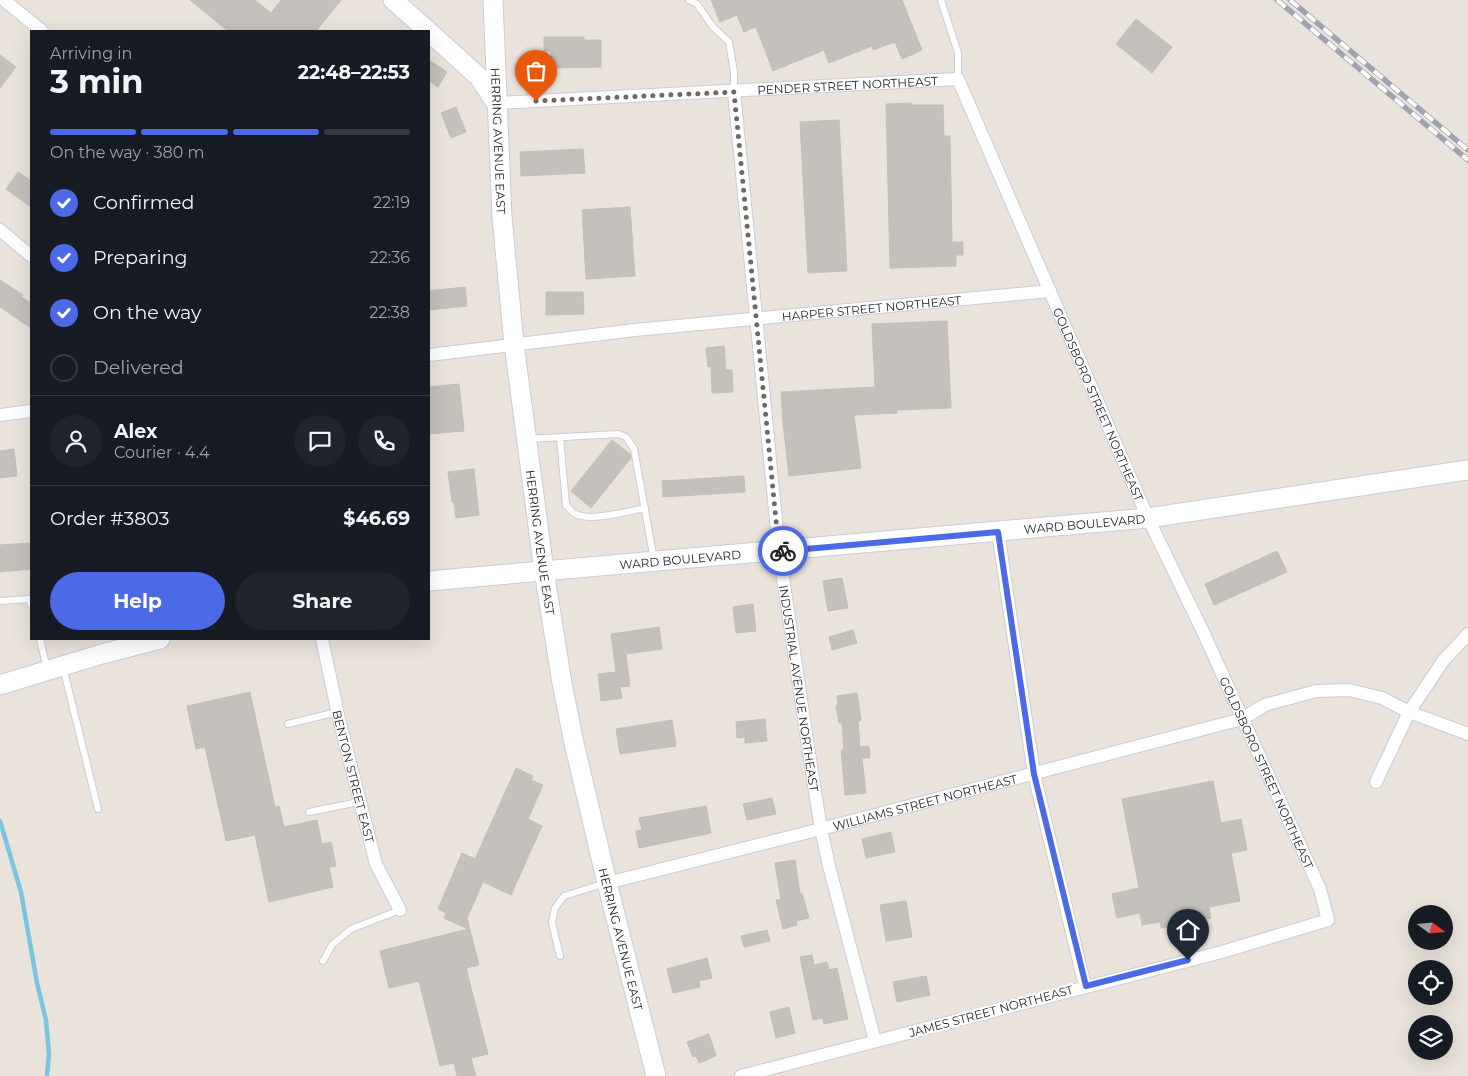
<!DOCTYPE html>
<meta charset="utf-8">
<style>
:root{--surface:#171b24;--page:#20242c;--text:#f1f3f6;--muted:#9ea1a6;--line:#363941;--accent:#4c6ae5}
body{margin:0;font-family:Montserrat,sans-serif;background:var(--page);color:var(--text);height:100vh;display:flex;flex-direction:column;font-size:19px;white-space:nowrap}
*{box-sizing:border-box;margin:0}
p{font-size:16px;color:var(--muted)}
.icon{flex:none;width:28px;height:28px;fill:none;stroke:currentColor;stroke-width:2;stroke-linecap:round;stroke-linejoin:round}
.map{position:relative;flex:1;overflow:hidden}
.sheet{position:absolute;left:30px;top:30px;width:400px;height:610px;display:flex;flex-direction:column;background:var(--surface);border-radius:0px;box-shadow:0 5px 20px #0002}
.sheet>*{flex:none}
.needle{width:32px;rotate:106deg}
.fabs{position:absolute;left:1408px;top:905px;display:grid;gap:10px}
.fabs a{display:grid;place-items:center;width:45px;height:45px;border-radius:50%;background:var(--surface);box-shadow:0 5px 20px #0002;font-size:25px}
.pin{position:absolute;display:grid;place-items:center;width:42px;height:42px;color:#fff;margin:-51px -21px;border-radius:50% 50% 50% 0;rotate:-45deg;box-shadow:0 0 5px #0007}
.pin .icon{rotate:45deg}
.courier{position:absolute;display:grid;place-items:center;width:50px;height:50px;margin:-25px;border:4px solid #4c6ae5;border-radius:50%;background:#fff;color:#222;box-shadow:0 1px 6px #0007}
.headline em{font-style:normal;font-weight:700}
.headline div{display:flex;flex-direction:column-reverse}
.headline{display:flex;align-items:center;justify-content:space-between;height:85px;padding:0 20px}
h1{font-size:32px;font-weight:700;line-height:38px}
.bar{display:grid;grid-template-columns:repeat(4,1fr);gap:8px 5px;align-content:center;height:60px;padding:0 20px}
.bar i{height:6px;border-radius:4px;background:var(--line)}
.bar .active{background:var(--accent)}
.bar p{grid-column:span 4}
.line{display:flex;align-items:center;gap:12px;padding:0 20px;border-top:1px solid var(--line)}
.line div{flex:1}
.round{display:grid;place-items:center;flex:none;width:52px;height:52px;border-radius:26px;background:var(--page)}
ol{padding:0 20px;list-style:none}
li{display:flex;align-items:center;gap:15px;height:55px}
li p{margin-inline-start:auto}
li .icon{padding:5px;border-radius:50%;background:var(--accent);color:#fff;stroke-width:4}
li:last-child{color:var(--muted)}
li i{width:28px;height:28px;border:2px solid var(--line);border-radius:50%}
.action{display:flex;gap:10px;margin-top:auto;padding:10px 20px}
.action a{flex:1;height:58px;border-radius:30px;background:var(--accent);color:#fff;font-size:20px;font-weight:700;line-height:58px;text-align:center}
.action a+a{background:var(--page);color:var(--text)}
.map>svg:first-child{display:block}
</style>
<div class="map">
<svg width="1468" height="1076" viewBox="0 0 1468 1076">
<rect width="100%" height="100%" fill="#e9e3db"/>
<g fill="none" stroke-linecap="round" stroke-linejoin="round">
<path stroke="#79c5e0" stroke-width="4.5" d="M 0,821 L 21,892 L 37,983 L 46,1020 L 49,1054 L 47,1076"/>
</g>
<path fill="#c4c0bb" stroke="#c4bfb5" d="M 190,0 L 255,0 L 271,13 L 281,0 L 341,0 L 316,31 L 228,31 Z
M 711,0 L 902,0 L 922,50 L 902,59 L 895,42 L 873,50 L 872,46 L 829,63 L 824,50 L 773,71 L 756,27 L 744,32 L 737,15 L 720,22 Z
M 1136,19 L 1172,47 L 1152,73 L 1116,44 Z
M 544,37 L 584,37 L 584,40 L 601,40 L 601,67 L 551,68 L 551,51 L 544,51 Z
M 0,55 L 16,67 L 0,88 Z
M 429,60 L 447,72 L 438,87 L 429,81 Z
M 911,103 L 911,105 L 943,105 L 944,136 L 950,136 L 952,242 L 963,242 L 963,255 L 956,255 L 956,266 L 890,268 L 886,104 Z
M 456,107 L 466,132 L 451,138 L 441,113 Z
M 839,120 L 847,271 L 808,273 L 800,122 Z
M 583,149 L 585,173 L 521,176 L 520,152 Z
M 18,172 L 31,181 L 31,207 L 6,189 Z
M 630,207 L 635,276 L 586,279 L 582,210 Z
M 0,280 L 23,295 L 21,297 L 31,303 L 31,328 L 0,307 Z
M 465,287 L 467,306 L 429,310 L 429,291 Z
M 546,292 L 583,292 L 584,314 L 546,315 Z
M 947,321 L 951,408 L 897,410 L 897,413 L 854,415 L 861,468 L 789,476 L 783,423 L 781,392 L 875,387 L 872,324 Z
M 724,346 L 726,370 L 732,370 L 733,392 L 712,393 L 711,366 L 708,367 L 706,348 Z
M 459,384 L 464,431 L 429,434 L 429,387 Z
M 612,440 L 630,454 L 631,458 L 591,508 L 571,491 Z
M 14,449 L 17,476 L 0,478 L 0,451 Z
M 474,469 L 479,515 L 456,518 L 454,502 L 452,502 L 448,472 Z
M 744,476 L 745,492 L 663,497 L 662,481 Z
M 31,543 L 31,569 L 0,572 L 0,545 Z
M 1277,551 L 1287,572 L 1214,605 L 1205,584 Z
M 842,578 L 848,608 L 828,611 L 823,581 Z
M 753,604 L 756,631 L 736,633 L 733,607 Z
M 659,627 L 662,649 L 626,654 L 630,686 L 620,687 L 622,698 L 601,701 L 598,674 L 616,672 L 611,634 Z
M 853,630 L 857,643 L 832,650 L 829,637 Z
M 250,692 L 275,807 L 279,806 L 284,827 L 317,820 L 322,844 L 331,842 L 336,866 L 329,867 L 333,887 L 269,902 L 255,835 L 226,841 L 205,747 L 196,749 L 187,706 Z
M 857,693 L 861,720 L 858,721 L 860,747 L 869,746 L 870,758 L 862,758 L 866,793 L 845,795 L 841,750 L 844,750 L 842,723 L 839,723 L 836,705 L 838,705 L 837,696 Z
M 765,719 L 767,741 L 745,743 L 745,737 L 737,738 L 736,722 Z
M 672,720 L 676,746 L 620,754 L 616,729 Z
M 516,768 L 533,776 L 531,780 L 543,785 L 528,819 L 542,826 L 511,895 L 483,882 L 467,918 L 479,965 L 466,968 L 488,1054 L 471,1058 L 476,1076 L 457,1076 L 454,1063 L 440,1066 L 419,981 L 389,988 L 380,951 L 468,929 L 444,918 L 446,913 L 438,909 L 462,853 L 475,859 Z
M 1213,781 L 1221,823 L 1241,819 L 1247,850 L 1231,853 L 1240,901 L 1209,907 L 1211,918 L 1161,928 L 1160,922 L 1142,925 L 1140,913 L 1117,918 L 1112,894 L 1139,888 L 1122,799 Z
M 772,798 L 776,814 L 747,820 L 743,804 Z
M 706,806 L 711,833 L 639,848 L 636,831 L 642,830 L 639,818 Z
M 891,832 L 895,852 L 866,858 L 862,839 Z
M 795,860 L 800,894 L 802,893 L 809,918 L 796,921 L 797,925 L 783,929 L 776,900 L 781,899 L 775,863 Z
M 906,901 L 912,937 L 886,941 L 880,905 Z
M 767,930 L 770,941 L 744,947 L 741,936 Z
M 812,955 L 814,965 L 827,962 L 829,970 L 837,968 L 848,1019 L 824,1024 L 823,1018 L 813,1020 L 800,957 Z
M 707,958 L 712,978 L 699,981 L 700,987 L 673,993 L 667,969 Z
M 926,976 L 930,995 L 897,1002 L 893,982 Z
M 789,1007 L 795,1033 L 776,1038 L 770,1012 Z
M 709,1034 L 716,1056 L 699,1063 L 696,1056 L 693,1057 L 687,1042 Z"/>
<g fill="none" stroke-linecap="round" stroke-linejoin="round">
<defs>
<path id="lane" d="M 689,0 L 697,4 L 713,27 L 729,42 L 734,72 L 734,92
M 941,0 L 958,53 L 958,79
M 560,437 L 566,505 C 571,511 574,515 582,516 C 596,520 629,511 645,508
M 527,439 L 618,434 L 626,437 L 634,449 L 654,560
M 0,601 L 30,599 L 31,605
M 40,639 L 47,669
M 63,667 L 98,809
M 288,724 L 337,712
M 309,812 L 359,802
M 560,956 L 552,923 L 555,908 L 564,896 L 606,883
M 323,961 L 332,945 L 351,929 L 400,910"/>
<g id="street">
<path d="M 4,0 L 42,31"/>
<path id="s1" d="M 734,92 L 779,551 L 810,760 L 821,829 L 829,866 L 875,1041"/>
<path id="s2" d="M 497,103 L 958,79 L 1148,518 L 1204,634 L 1320,889 L 1328,920 L 1222,952 L 741,1076"/>
<path d="M 0,230 L 31,256"/>
<path id="s3" d="M 429,355 L 635,330 L 1050,291"/>
<path d="M 0,415 L 31,411"/>
<path d="M 998,532 L 1034,774 L 1085,986"/>
<path id="s4" d="M 322,639 L 339,719 L 376,864 L 400,910"/>
<path d="M 1376,782 L 1409,712 L 1443,661 L 1468,634"/>
<path id="s5" d="M 607,883 L 821,829 L 1242,719 L 1265,705 L 1316,691 L 1349,690 L 1382,698 L 1409,712 L 1468,734"/>
</g>
<g id="secondary">
<path d="M 393,0 L 428,31"/>
<path id="s6" d="M 493,0 L 502,217 L 514,344 L 544,571 L 562,683 L 574,743 L 607,883 L 656,1076"/>
<path d="M 429,32 L 479,77 L 496,103"/>
<path id="s7" d="M 429,581 L 1148,518 L 1468,470"/>
<path d="M 0,685 L 102,654 L 160,639"/>
</g>
</defs>
<use href="#lane" stroke="#cacdd8" stroke-width="8"/>
<use href="#street" stroke="#cacdd8" stroke-width="14"/>
<use href="#secondary" stroke="#cacdd8" stroke-width="21"/>
<use href="#lane" stroke="#fff" stroke-width="6"/>
<use href="#street" stroke="#fff" stroke-width="12"/>
<use href="#secondary" stroke="#fff" stroke-width="19"/>
<defs>
<path id="rail" d="M 1277,0 L 1468,160
M 1290,0 L 1468,150"/>
</defs>
<use href="#rail" stroke="#9fa2b0" stroke-width="5.5"/>
<use href="#rail" stroke="#fff" stroke-width="4" stroke-dasharray="11" stroke-linecap="butt"/>
</g>
<g fill="none" stroke-linecap="round" stroke-linejoin="round">
<path stroke="#6c6967" stroke-width="5" stroke-dasharray="0 9" d="M 536,101 L 734,92 L 779,551 L 783,551"/>
<path stroke="#4c6ae5" stroke-width="6" d="M 783,551 L 998,532 L 1034,774 L 1086,986 L 1188,960"/>
</g>
<g text-anchor="middle" dominant-baseline="central" stroke-width="4.5" stroke-linejoin="round" paint-order="stroke">
<g font-size="12" fill="#282828" stroke="#fff">
<text stroke="none"><textPath href="#s2" startOffset="351">PENDER STREET NORTHEAST</textPath></text>
<text stroke="none"><textPath href="#s6" startOffset="141">HERRING AVENUE EAST</textPath></text>
<text stroke="none"><textPath href="#s3" startOffset="445">HARPER STREET NORTHEAST</textPath></text>
<text stroke="none"><textPath href="#s2" startOffset="816">GOLDSBORO STREET NORTHEAST</textPath></text>
<text stroke="none"><textPath href="#s7" startOffset="658">WARD BOULEVARD</textPath></text>
<text stroke="none"><textPath href="#s6" startOffset="545">HERRING AVENUE EAST</textPath></text>
<text stroke="none"><textPath href="#s7" startOffset="252">WARD BOULEVARD</textPath></text>
<text stroke="none"><textPath href="#s1" startOffset="600">INDUSTRIAL AVENUE NORTHEAST</textPath></text>
<text stroke="none"><textPath href="#s2" startOffset="1221">GOLDSBORO STREET NORTHEAST</textPath></text>
<text stroke="none"><textPath href="#s4" startOffset="141">BENTON STREET EAST</textPath></text>
<text stroke="none"><textPath href="#s5" startOffset="328">WILLIAMS STREET NORTHEAST</textPath></text>
<text stroke="none"><textPath href="#s6" startOffset="950">HERRING AVENUE EAST</textPath></text>
<text transform="translate(991 1011) rotate(-15)">JAMES STREET NORTHEAST</text>
</g>
</g>
</svg>
<div class="fabs">
<a><svg class="needle" viewBox="-14 -14 28 28"><path d="M0-13l5 13h-10z" fill="#e53935"/><path d="M0 13l5-13h-10z" fill="#9ea1a6"/></svg></a>
<a><svg class="icon" aria-label="locate" viewBox="0 0 24 24"><circle cx="12" cy="12" r="6"/><path d="M12 2v4M12 18v4M2 12h4M18 12h4"/></svg></a>
<a><svg class="icon" aria-label="layers" viewBox="0 0 24 24"><path d="M12 4l9 5-9 5-9-5zM3 14l9 5 9-5"/></svg></a>
</div>
<div class="pin" style="left:536px;top:101px;background:#ea580c"><svg class="icon" aria-label="bag" viewBox="0 0 24 24"><path d="M5 8h14l-1 12H6zM9 8a3 3 0 0 1 6 0"/></svg></div>
<div class="pin" style="left:1188px;top:960px;background:#1f2937"><svg class="icon" aria-label="home" viewBox="0 0 24 24"><path d="M3 11l9-7 9 7M6 9v11h12V9"/></svg></div>
<div class="courier" style="left:783px;top:551px"><svg class="icon" aria-label="bike" viewBox="0 0 24 24"><circle cx="6" cy="16" r="4"/><circle cx="18" cy="16" r="4"/><path d="M6 16l4-8h5l3 8M10 8l3 8H6M13 5h3"/></svg></div>
<section class="sheet">
<div class="headline"><div><h1>3 min</h1><p>Arriving in</p></div><em>22:48–22:53</em></div>
<div class="bar"><i class="active"></i><i class="active"></i><i class="active"></i><i></i><p>On the way · 380 m</p></div>
<ol>
<li><svg class="icon" aria-label="check" viewBox="0 0 24 24"><path d="M5 12l5 5 9-10"/></svg>Confirmed<p>22:19</p></li>
<li><svg class="icon" aria-label="check" viewBox="0 0 24 24"><path d="M5 12l5 5 9-10"/></svg>Preparing<p>22:36</p></li>
<li><svg class="icon" aria-label="check" viewBox="0 0 24 24"><path d="M5 12l5 5 9-10"/></svg>On the way<p>22:38</p></li>
<li><i></i>Delivered</li>
</ol>
<div class="line" style="height:90px"><a class="round"><svg class="icon" aria-label="person" viewBox="0 0 24 24"><circle cx="12" cy="8" r="4"/><path d="M4 21q1-7 8-7t8 7"/></svg></a><div><b>Alex</b><p>Courier · 4.4</p></div><a class="round"><svg class="icon" aria-label="chat" viewBox="0 0 24 24"><path d="M4 5h16v11H9l-5 4z"/></svg></a><a class="round"><svg class="icon" aria-label="phone" viewBox="0 0 24 24"><path d="M5 4h4l2 5-3 2q2 4 5 5l2-3 5 2v4C11 20 4 13 5 4z"/></svg></a></div>
<div class="line" style="height:65px"><div>Order #3803</div><b>$46.69</b></div>
<div class="action"><a>Help</a><a>Share</a></div>
</section>
</div>
